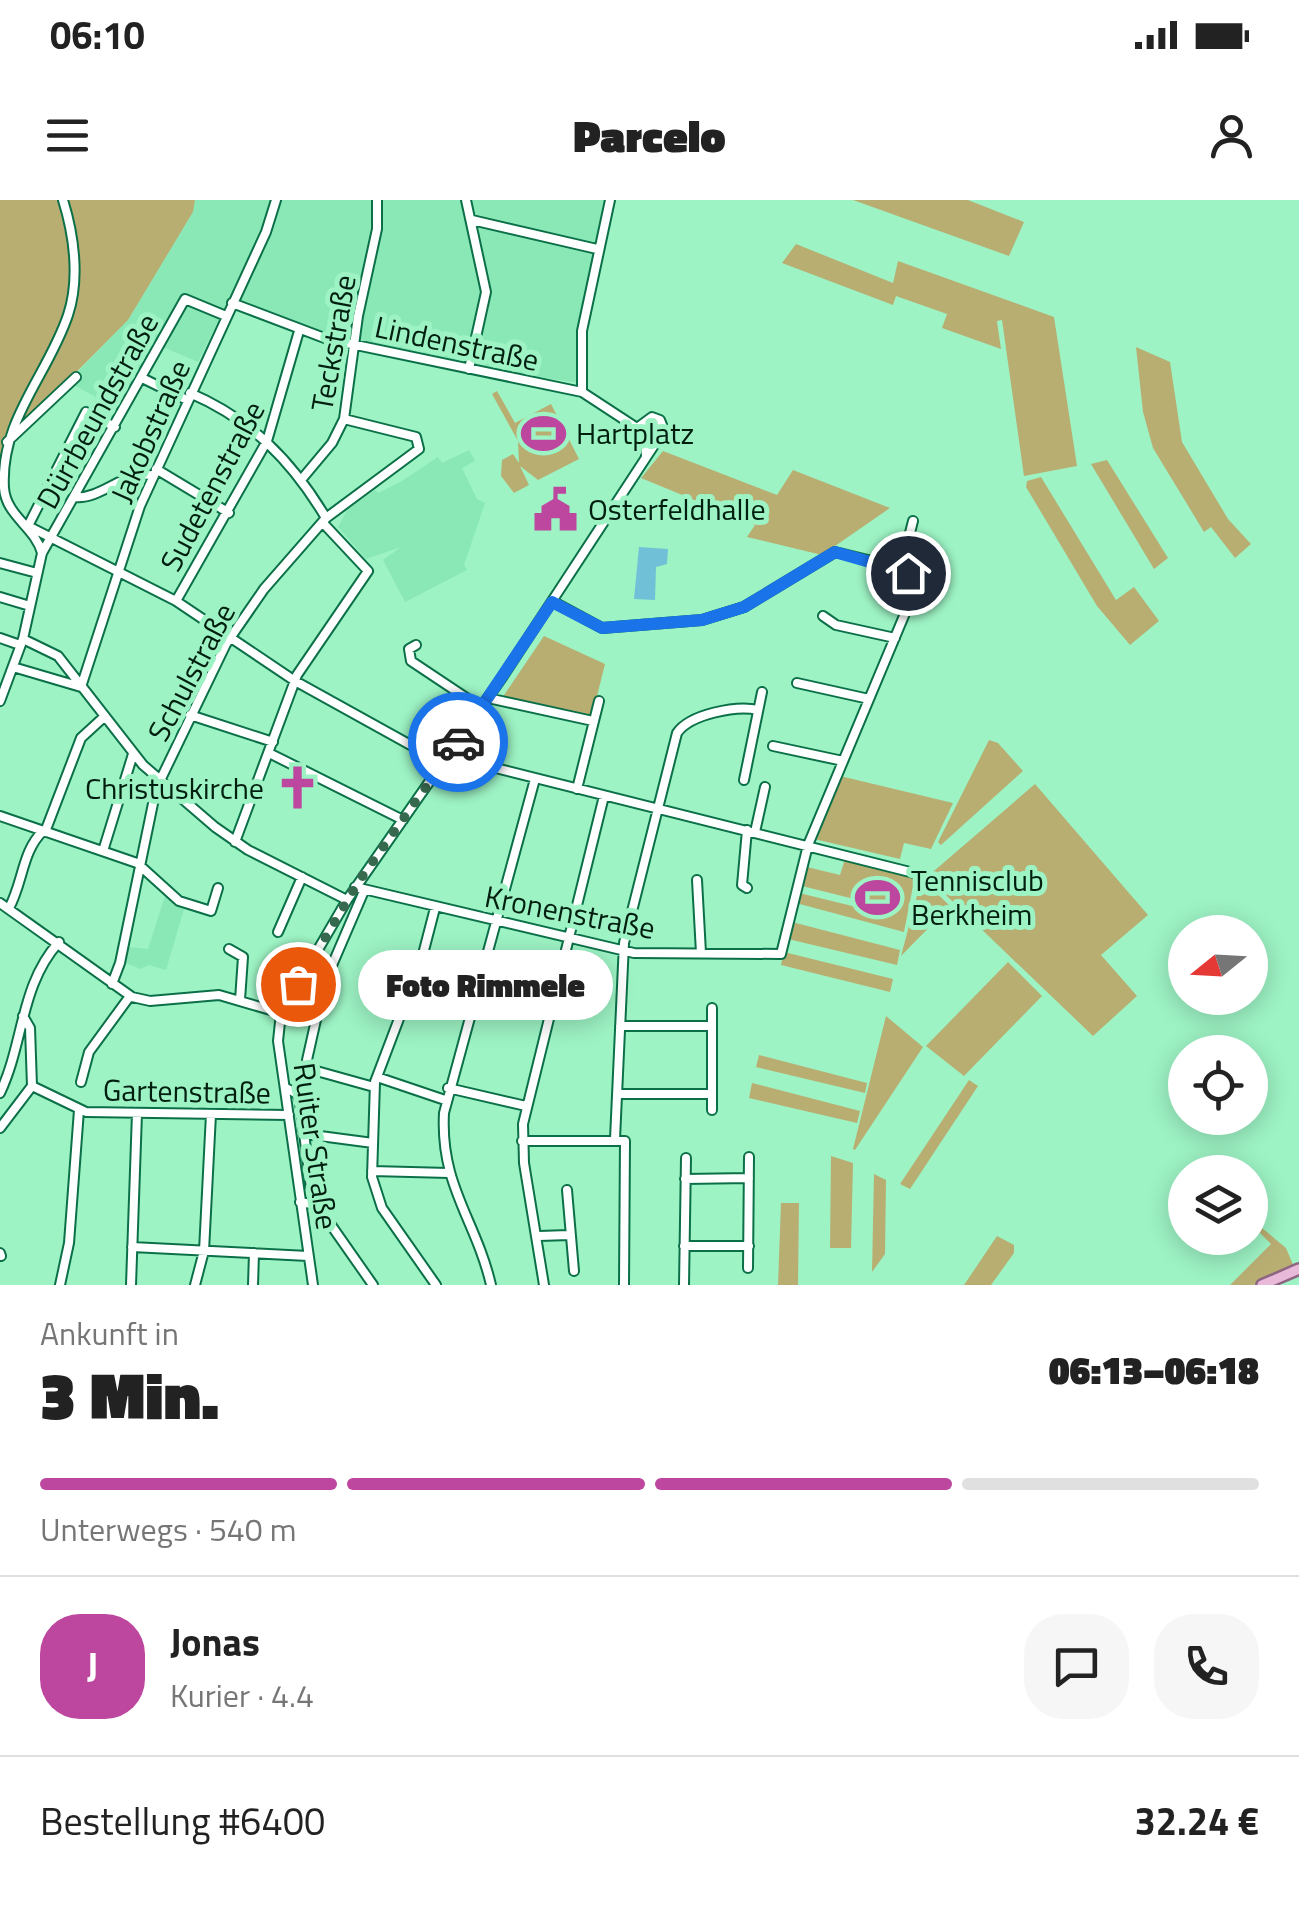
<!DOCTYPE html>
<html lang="de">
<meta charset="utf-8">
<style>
:root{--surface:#fff;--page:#f6f6f6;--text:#222;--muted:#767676;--line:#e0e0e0;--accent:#bd479e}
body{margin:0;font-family:"Titillium Web",sans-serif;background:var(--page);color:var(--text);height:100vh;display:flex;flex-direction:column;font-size:38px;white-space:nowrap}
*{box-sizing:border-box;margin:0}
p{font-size:32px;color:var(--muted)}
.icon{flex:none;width:55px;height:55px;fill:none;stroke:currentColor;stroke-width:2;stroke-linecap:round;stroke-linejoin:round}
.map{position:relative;height:1085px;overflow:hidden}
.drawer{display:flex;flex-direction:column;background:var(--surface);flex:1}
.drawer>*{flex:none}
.needle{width:65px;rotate:252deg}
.controls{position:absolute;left:1168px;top:715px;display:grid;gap:20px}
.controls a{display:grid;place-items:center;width:100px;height:100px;border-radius:50%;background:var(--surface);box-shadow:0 5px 25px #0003;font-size:50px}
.pin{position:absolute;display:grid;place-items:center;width:85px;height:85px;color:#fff;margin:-42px;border:5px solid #fff;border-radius:50%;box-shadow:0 2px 10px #0007}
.courier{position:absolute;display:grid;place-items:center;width:100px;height:100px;margin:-50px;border:8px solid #1a73e8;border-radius:50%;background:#fff;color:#222;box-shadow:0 2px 12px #0007}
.bubble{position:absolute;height:70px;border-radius:35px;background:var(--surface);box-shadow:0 5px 25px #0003;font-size:32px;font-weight:800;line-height:70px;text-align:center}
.head em{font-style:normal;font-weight:800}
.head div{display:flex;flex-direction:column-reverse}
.head{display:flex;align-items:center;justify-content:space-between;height:170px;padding:0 40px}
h1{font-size:65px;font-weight:800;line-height:75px}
.bar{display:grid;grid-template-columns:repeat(4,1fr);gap:15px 10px;align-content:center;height:120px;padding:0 40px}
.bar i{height:12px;border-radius:8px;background:var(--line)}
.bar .active{background:var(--accent)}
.bar p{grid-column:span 4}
.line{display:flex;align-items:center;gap:25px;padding:0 40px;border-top:2px solid var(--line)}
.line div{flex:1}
.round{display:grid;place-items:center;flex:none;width:105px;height:105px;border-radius:40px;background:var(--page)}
.status{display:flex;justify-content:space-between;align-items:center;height:70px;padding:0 50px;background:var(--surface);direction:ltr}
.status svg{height:28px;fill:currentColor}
header{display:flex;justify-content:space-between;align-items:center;height:130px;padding:0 40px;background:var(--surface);font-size:45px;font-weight:800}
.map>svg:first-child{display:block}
</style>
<div class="status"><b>06:10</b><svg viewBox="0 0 49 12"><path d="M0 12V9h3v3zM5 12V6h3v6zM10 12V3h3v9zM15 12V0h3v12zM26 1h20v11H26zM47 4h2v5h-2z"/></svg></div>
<header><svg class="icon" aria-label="menu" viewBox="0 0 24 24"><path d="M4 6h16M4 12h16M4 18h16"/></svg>Parcelo<svg class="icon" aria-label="person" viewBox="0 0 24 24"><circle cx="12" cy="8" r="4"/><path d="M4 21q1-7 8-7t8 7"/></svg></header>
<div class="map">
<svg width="1299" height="1085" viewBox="0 0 1299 1085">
<rect width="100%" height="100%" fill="#9df3c4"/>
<path fill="#89e8b6" d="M 195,0 L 606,0 L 579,125 L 579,183 L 479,168 L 318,132 L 230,97 L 198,162 L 156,144 L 112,224 L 89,210 L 96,197 L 68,182 L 128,120 L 193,12 Z
M 469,250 L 475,261 L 462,268 L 477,299 L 485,303 L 464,365 L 467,370 L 405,402 L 383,360 L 401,347 L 366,359 L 338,327 L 347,310 L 375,290 L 378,293 L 402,281 L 438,257 L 442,263 Z
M 165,696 L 184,709 L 166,770 L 149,765 L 141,769 L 123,762 L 127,747 L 148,749 Z"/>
<path fill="#b9ae72" d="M 0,0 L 195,0 L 193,12 L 128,120 L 23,226 L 9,223 L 0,260 Z
M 853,0 L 968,0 L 1024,22 L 1009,56 Z
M 796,44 L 893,83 L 898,61 L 1054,117 L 1077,266 L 1024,276 L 1002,120 L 997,121 L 1001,149 L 942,128 L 947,114 L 896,96 L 893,105 L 782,63 Z
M 1136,147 L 1170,162 L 1182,242 L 1228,319 L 1251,344 L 1235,358 L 1211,327 L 1204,332 L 1153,248 L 1143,212 Z
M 497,191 L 515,223 L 551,204 L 579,259 L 538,280 L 520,266 L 529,285 L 514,293 L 501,276 L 502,260 L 513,254 L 519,263 L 518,241 L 492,194 Z
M 663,251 L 777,295 L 793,270 L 890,308 L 822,355 L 747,337 L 755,325 L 641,278 Z
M 1107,260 L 1168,358 L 1154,369 L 1091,264 Z
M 1041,277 L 1116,400 L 1134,387 L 1159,421 L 1130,445 L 1097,406 L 1026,287 L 1027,281 Z
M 544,436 L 605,464 L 592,516 L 502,498 Z
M 989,540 L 998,543 L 1023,571 L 941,645 L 938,642 Z
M 840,576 L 953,603 L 931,649 L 904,643 L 900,659 L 814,639 Z
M 1035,584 L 1148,715 L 1101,755 L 1137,796 L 1093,836 L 927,677 Z
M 845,659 L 915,676 L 904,732 L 796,703 L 799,693 L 885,714 L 886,707 L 802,686 L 807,667 L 840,675 Z
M 924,681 L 950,706 L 901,756 L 920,684 Z
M 792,722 L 900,750 L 897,765 L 788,739 Z
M 784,752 L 893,779 L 890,792 L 781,765 Z
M 1008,762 L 1042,796 L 964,876 L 926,846 Z
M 886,816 L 923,847 L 855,950 L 853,949 Z
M 759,855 L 867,883 L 865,893 L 756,867 Z
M 969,880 L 978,886 L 910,989 L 900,984 Z
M 752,883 L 860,911 L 857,923 L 749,898 Z
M 831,956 L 853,963 L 851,1048 L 830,1048 Z
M 874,974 L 886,980 L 885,1054 L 872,1072 Z
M 781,1003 L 799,1003 L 798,1085 L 778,1085 Z
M 1256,1023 L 1286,1048 L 1294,1067 L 1253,1085 L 1230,1085 L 1271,1044 L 1253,1026 Z
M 997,1036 L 1014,1045 L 1014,1053 L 991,1085 L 964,1085 Z"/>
<path fill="#70c0d8" d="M 639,347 L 668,349 L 667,364 L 656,367 L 655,400 L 634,399 Z"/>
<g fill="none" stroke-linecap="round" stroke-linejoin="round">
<defs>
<path id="minor" d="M 466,0 L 486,92 L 469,169
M 472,20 L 597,49
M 232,103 L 327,139 L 582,192 L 637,228 L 645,240 L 646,256
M 142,178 L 187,200
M 582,192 L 582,131 L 610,0
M 190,193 C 251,219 292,261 326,318
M 7,242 L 76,177
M 156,269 L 229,313
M 301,280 L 332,243 L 344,219 L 358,116 L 377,29 L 377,0
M 75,297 C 102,300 128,267 153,276
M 28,326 L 176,401 L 295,481 L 443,563
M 28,326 L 86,212 L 115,227
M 42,353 C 35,327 6,316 4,288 C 0,220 48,175 68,115 C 80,79 74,35 63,0
M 0,363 L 37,373
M 901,368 L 913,321
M 0,397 L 30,406
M 176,401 L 267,241 L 299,131
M 823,416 L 836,425 L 895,438
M 0,438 L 20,445
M 23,439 L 58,456 L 143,565 L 215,627 L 248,650 L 347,700
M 416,445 L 409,449 L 411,461 L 480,507
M 13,467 L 81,487
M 797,483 L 869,499
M 81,487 L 140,306 L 266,32 L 276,0
M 488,498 L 593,521
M 0,501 L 23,439 L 42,353 L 185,99 L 226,116
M 190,515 L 273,542
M 773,546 L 843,561
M 269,553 L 403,620
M 448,556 L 922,675
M 744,580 L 762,492
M 577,589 L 599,501
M 0,616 L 137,663 L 179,701 L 211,711 L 218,688
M 45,632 L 81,538 L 105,516
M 755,632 L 765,587
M 235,642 L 297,475 L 368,371 L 323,323
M 103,651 L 133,554
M 697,680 L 701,753
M 355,687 L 634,753 L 781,754 L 808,645 L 906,411 C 911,395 917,378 901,368 L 835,352 L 744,407 L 702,420 L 602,428 L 552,401
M 747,688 L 742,685 L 747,630
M 364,691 L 324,784 L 307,860 L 313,870 L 374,887
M 0,703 L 132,797 L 150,801 L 219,795 L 281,813
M 9,708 C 23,683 22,651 43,631
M 435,708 L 422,758 L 375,882 L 372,977 L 382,1008 L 436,1085
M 278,732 L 302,677
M 229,749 L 243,757 L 240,800
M 112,784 L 120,763 L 156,589 L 226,444 L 264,389 L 326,318 L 419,249 L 416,237 L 344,219
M 620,826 L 712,826
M 377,877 L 445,900
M 81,882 L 89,852 L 130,796
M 32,886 L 86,912 L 289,915
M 448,888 L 526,906
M 288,889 L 299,895 L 311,987 L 324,994
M 0,893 C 24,843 20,785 59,742
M 617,894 L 710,894
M 712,910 L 712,808
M 0,928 L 32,886 L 30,828 L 23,816
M 305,934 L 373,943
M 615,939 L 624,743 L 677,533 C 690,514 737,505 758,510
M 522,941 L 625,941 L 624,1085
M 372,971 L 449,973
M 685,979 L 749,978
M 567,990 L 574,1071
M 300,1002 L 317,1005 L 373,1085
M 539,1036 L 569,1035
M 684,1046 L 749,1046
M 132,1047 L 308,1056
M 0,1053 L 1,1056
M 748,1068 L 749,957
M 60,1085 L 69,1043 L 79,910
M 131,1085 L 137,913
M 195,1085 L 204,1051 L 211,914
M 253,1085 L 254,1053
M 313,1085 L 278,841 L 281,813 L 347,700 L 503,476 L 664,230 L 660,220 L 652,217 L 637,228
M 491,1085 C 476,1020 440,986 444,913 L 535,579
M 544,1085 L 524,963 L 523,924 L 604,596
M 684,1085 L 686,958"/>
<path id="major" d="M 1262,1085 L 1299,1069"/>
</defs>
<use href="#minor" stroke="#0b7048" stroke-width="12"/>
<use href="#major" stroke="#8d6582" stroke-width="14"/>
<use href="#minor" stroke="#fff" stroke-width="8"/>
<use href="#major" stroke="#e8b9d9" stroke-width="9"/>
</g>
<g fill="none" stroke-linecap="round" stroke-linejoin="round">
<path stroke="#37694e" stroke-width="10" stroke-dasharray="0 18" d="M 298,784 L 359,681 L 458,542"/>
<path stroke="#1a73e8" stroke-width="12" d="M 458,542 L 552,402 L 602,428 L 702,420 L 744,407 L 835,352 L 908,373"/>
</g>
<defs>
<symbol id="stadium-bare" viewBox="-9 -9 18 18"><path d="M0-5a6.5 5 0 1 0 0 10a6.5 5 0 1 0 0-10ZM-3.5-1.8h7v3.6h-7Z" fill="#bd479e" stroke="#9df3c4" stroke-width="2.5" paint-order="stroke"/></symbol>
<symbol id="civic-bare" viewBox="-9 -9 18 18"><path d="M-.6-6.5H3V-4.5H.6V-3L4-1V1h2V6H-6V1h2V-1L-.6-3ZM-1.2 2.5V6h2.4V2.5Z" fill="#bd479e" stroke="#9df3c4" stroke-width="2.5" paint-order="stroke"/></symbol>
<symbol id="church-bare" viewBox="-9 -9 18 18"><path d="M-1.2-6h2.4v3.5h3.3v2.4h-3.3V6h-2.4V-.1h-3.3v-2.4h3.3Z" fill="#bd479e" stroke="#9df3c4" stroke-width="2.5" paint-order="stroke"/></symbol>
</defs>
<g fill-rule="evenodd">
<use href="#stadium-bare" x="512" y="202" width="63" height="63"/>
<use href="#civic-bare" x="524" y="278" width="63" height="63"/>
<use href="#church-bare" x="266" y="556" width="63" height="63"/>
<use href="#stadium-bare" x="846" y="666" width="63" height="63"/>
</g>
<g text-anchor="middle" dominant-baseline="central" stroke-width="10" stroke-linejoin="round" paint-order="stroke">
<g font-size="30" fill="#001f0f" stroke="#9df3c4">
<text transform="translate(333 143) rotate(-80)">Teckstraße</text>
<text transform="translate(457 143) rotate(12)">Lindenstraße</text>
<text transform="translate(97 211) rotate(-61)">Dürrbeundstraße</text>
<text transform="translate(150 231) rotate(-66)">Jakobstraße</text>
<text transform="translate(212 286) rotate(-62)">Sudetenstraße</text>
<text transform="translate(191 472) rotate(-62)">Schulstraße</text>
<text transform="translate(570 712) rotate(11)">Kronenstraße</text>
<text transform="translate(187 891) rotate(1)">Gartenstraße</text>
<text transform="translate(316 946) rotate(82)">Ruiter Straße</text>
</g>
<g font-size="30" fill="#001f0f" stroke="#9df3c4" text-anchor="start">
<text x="576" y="233">Hartplatz</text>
<text x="588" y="309">Osterfeldhalle</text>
<text x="264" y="588" text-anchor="end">Christuskirche</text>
<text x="911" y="680">Tennisclub<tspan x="911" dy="34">Berkheim</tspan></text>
</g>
</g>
</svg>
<div class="controls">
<a><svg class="needle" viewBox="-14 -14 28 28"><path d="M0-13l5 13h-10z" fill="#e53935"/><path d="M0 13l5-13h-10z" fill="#767676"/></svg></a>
<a><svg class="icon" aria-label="locate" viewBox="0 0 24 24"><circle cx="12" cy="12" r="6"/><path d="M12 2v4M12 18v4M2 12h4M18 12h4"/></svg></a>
<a><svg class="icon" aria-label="layers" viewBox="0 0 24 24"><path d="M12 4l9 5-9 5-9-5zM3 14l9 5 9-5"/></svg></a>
</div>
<div class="pin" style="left:298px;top:784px;background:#ea580c"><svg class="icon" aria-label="bag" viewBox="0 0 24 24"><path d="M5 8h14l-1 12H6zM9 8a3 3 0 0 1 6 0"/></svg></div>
<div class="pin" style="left:908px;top:373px;background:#1f2937"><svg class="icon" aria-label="home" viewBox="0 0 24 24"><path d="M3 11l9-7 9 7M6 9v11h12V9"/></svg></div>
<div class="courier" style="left:458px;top:542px"><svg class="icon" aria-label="car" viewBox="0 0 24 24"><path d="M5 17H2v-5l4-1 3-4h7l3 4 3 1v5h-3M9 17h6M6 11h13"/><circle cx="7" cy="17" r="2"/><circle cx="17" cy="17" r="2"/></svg></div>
<div class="bubble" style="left:358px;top:750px;width:255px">Foto Rimmele</div>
</div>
<section class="drawer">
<div class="head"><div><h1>3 Min.</h1><p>Ankunft in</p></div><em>06:13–06:18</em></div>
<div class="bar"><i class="active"></i><i class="active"></i><i class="active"></i><i></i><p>Unterwegs · 540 m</p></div>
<div class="line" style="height:180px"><b class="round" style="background:var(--accent);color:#fff">J</b><div><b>Jonas</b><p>Kurier · 4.4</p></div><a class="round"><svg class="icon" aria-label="chat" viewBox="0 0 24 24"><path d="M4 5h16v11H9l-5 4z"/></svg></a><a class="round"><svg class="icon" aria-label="phone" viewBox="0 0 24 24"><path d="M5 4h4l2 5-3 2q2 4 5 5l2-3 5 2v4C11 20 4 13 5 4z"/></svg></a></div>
<div class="line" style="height:130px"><div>Bestellung #6400</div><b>32.24 €</b></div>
</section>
